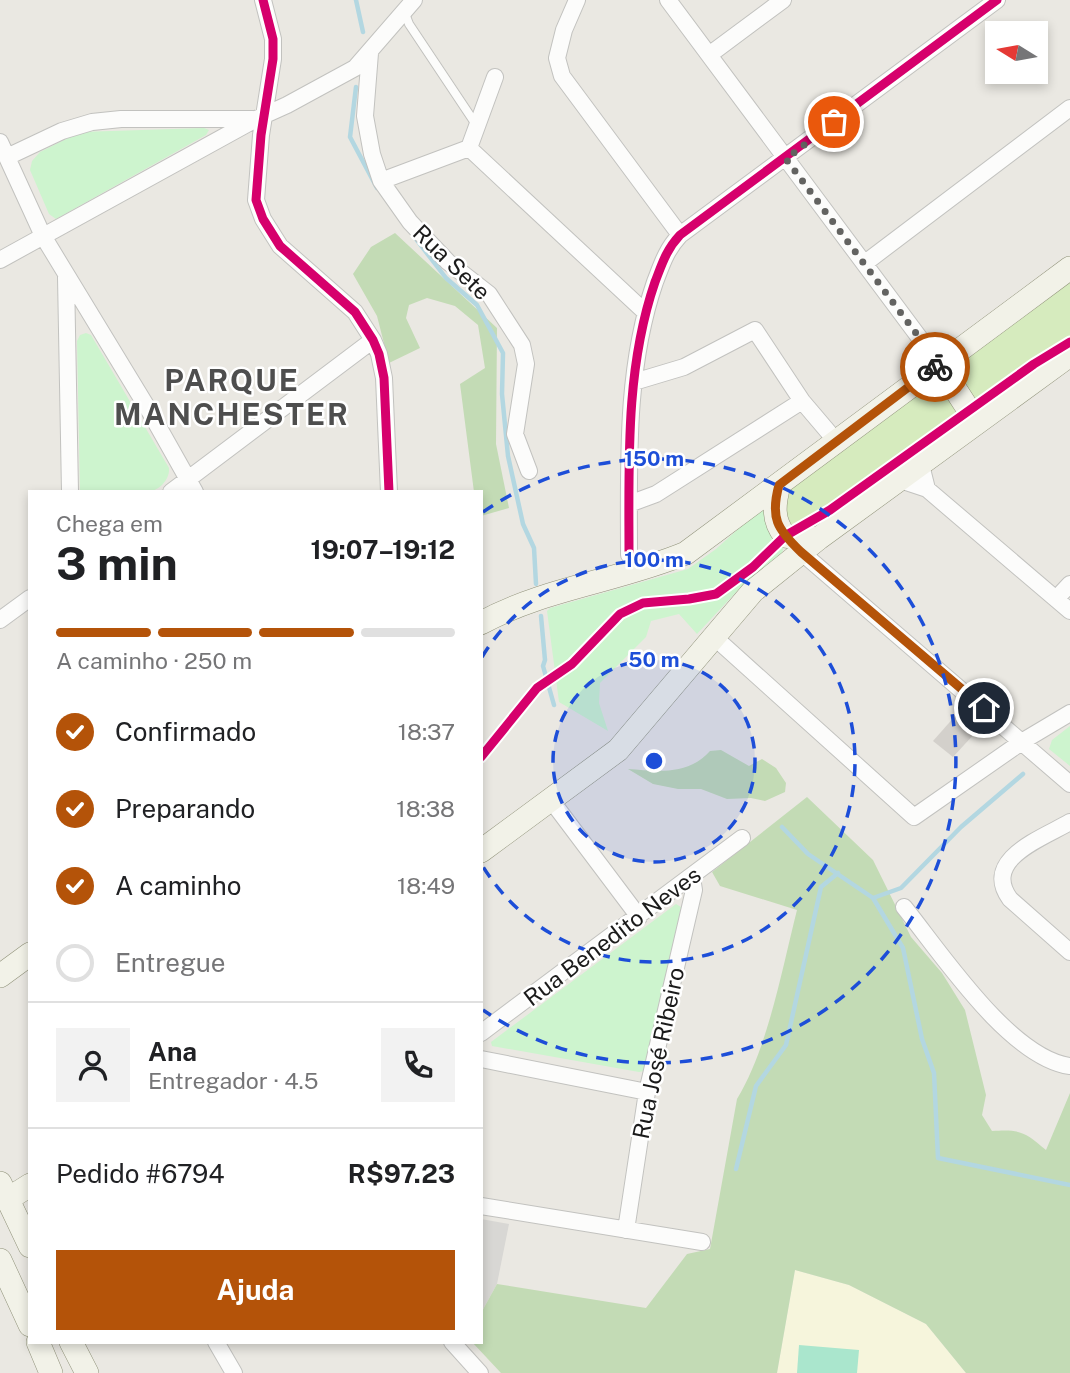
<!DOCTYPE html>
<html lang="pt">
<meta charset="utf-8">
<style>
:root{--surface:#fff;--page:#f2f2f2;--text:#202124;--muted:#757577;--line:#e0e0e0;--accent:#b45309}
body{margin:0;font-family:"Public Sans",sans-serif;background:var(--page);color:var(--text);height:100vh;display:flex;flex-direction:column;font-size:26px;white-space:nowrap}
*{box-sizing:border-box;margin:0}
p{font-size:23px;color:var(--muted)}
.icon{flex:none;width:38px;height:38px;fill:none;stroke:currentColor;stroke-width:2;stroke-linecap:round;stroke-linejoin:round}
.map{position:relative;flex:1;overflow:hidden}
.side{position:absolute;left:28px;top:490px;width:455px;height:854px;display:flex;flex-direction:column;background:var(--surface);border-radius:0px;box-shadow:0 4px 10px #0003}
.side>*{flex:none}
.needle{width:46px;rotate:281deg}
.tools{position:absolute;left:985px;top:21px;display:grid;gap:14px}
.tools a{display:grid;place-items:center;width:63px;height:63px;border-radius:0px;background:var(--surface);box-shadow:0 4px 10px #0003;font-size:35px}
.pin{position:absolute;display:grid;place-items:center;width:60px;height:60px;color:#fff;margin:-30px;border:4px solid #fff;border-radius:50%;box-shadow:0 2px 7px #0007}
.courier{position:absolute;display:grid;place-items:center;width:70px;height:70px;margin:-35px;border:5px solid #b45309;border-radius:50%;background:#fff;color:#222;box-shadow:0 2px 9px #0007}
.headline em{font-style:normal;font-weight:700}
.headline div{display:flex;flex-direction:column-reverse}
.headline{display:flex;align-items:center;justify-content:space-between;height:119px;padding:0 28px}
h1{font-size:46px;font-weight:700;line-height:52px}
.bar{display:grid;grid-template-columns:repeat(4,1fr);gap:10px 7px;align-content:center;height:84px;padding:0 28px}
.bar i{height:9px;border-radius:5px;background:var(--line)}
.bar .active{background:var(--accent)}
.bar p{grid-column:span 4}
.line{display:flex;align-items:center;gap:18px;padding:0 28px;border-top:2px solid var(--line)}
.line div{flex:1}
.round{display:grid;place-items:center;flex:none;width:74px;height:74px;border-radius:0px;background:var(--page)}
ol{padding:0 28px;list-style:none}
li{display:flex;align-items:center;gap:21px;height:77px}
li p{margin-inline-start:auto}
li .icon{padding:7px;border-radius:50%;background:var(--accent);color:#fff;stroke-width:4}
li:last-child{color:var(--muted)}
li i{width:38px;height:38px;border:4px solid var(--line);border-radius:50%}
.button{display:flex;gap:14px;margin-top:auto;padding:14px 28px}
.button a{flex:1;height:80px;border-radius:0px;background:var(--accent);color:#fff;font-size:28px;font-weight:700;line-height:80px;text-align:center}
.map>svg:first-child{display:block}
</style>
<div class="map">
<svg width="1070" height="1373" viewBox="0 0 1070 1373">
<rect width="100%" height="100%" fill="#eae8e2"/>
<path fill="#f6f5dc" d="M 795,1270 L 849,1285 L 926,1324 L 966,1373 L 777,1373 Z"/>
<path fill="#d8d7d4" d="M 481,1219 L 509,1224 L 497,1284 L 481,1313 Z"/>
<path fill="#d6ebbe" d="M 1070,280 L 1070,346 L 989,405 L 980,405 L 953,369 L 955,363 Z
M 918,391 L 937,391 L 951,403 L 956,413 L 954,424 L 823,526 L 806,532 L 792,526 C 783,509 783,500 794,484 Z"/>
<path fill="#c3dbb5" d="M 395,233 L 497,328 L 496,444 L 509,508 L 481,516 L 481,492 L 474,492 L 460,384 L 485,368 L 478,325 L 455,306 L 427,298 L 409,305 L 406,318 L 420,348 L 389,363 L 377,316 L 353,274 L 371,247 Z
M 721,750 L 749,766 L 762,759 L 776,768 L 786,783 L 785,792 L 765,801 L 751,798 L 727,799 L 701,789 L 678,789 L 653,784 L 628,769 C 657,771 688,776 710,751 Z
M 807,797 L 873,860 L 911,937 L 942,973 L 965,1010 L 986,1095 L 982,1115 L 992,1131 C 1020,1129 1025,1132 1046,1150 L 1070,1093 L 1070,1373 L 966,1373 L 926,1324 L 849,1285 L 795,1270 L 777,1373 L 501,1373 L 472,1342 L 481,1342 L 481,1313 L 497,1284 L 646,1308 L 687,1254 L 710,1249 L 737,1099 C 768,1048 782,969 797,910 L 720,886 L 712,872 Z"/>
<path fill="#cdf4ce" d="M 204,128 L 209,130 L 206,135 L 56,219 L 49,214 L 30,170 L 32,161 L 40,152 L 80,132 Z
M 86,333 L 91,335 L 169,468 C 170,479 160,490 149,492 C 131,495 99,492 80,492 L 77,341 L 80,335 Z
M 767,503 L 784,546 L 782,554 L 739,589 L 697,634 L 679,614 L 651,621 L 646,637 L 600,683 L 599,703 L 608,731 L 559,702 L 547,611 L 550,608 L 688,569 L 716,549 Z
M 1070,726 L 1070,766 L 1049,749 L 1052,740 Z
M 676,904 L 681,907 L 647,1066 L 644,1071 L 639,1072 L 492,1046 L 491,1042 Z"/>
<path fill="#aae6cd" d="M 799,1345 L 859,1350 L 857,1373 L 797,1373 Z"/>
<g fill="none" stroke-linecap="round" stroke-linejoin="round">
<path stroke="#b3d7e1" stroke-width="4.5" d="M 356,0 L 363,32
M 356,87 L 350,137 L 377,188
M 416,239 L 446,278 L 477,305 L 503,353 L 502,394 L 508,456 L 523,524 L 534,548 L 536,584
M 541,616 L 545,660 L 543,666 L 554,705
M 782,827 L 808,854 L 873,898 L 903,948 L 922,1039 L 934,1073 L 938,1158 L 1070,1185
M 873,898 L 901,888 L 961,827 L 1023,774
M 736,1169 L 756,1086 L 786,1045 L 821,887 L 838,873"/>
</g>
<path fill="#d3d0cb" d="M 956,715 L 976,732 L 953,757 L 933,741 Z"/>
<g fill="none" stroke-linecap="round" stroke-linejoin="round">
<defs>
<path id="service" d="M 404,11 L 409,24 L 477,126"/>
<path id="minor" d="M 263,0 L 273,39 L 273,59 L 261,135 L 256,200 L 263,219 L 280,246 L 355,312 L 373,340 L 379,354 L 384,378 L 389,492
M 577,0 L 564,30 L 557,58 L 562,76 L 680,235
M 668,0 L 939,364
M 370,53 L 365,116 L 372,154 L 381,181 L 410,222 L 448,262 L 489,294 L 522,345 L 526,364 L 515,434 L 529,471
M 709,55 L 783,0
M 0,142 L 43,236 L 150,412 L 195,492
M 469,148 L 645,312
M 469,148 L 495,77
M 7,157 L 62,131 L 92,122 L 121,119 L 253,119
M 381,181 L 469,148
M 0,260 L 256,119 L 287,105 L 355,68 L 414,0
M 865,263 L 1070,108
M 66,277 L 70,492
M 634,382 L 684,367 L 755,330 L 802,401 L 836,441
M 900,480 L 927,489 L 921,465
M 927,489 L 1070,611
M 171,492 L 373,340
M 629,504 L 656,494 L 802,401
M 801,552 L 1070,784
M 629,555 C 629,464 625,369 655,282 C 662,264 666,250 680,235 L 997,0
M 1056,599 L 1070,584
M 0,620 L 30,598
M 713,636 L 914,817 L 1023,741 L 1070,713
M 551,800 L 639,917
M 1070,822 C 1043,838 981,859 1010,899 L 1070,952
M 904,907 C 941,953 1010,1058 1070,1066
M 481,1033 L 742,838
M 481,1059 L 647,1092
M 481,1206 L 702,1242
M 626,1230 L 647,1092 L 694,890 L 692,878
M 216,1342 L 234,1373
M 452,1342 L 480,1373"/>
<path id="secondary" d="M 939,364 L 970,412 L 967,425 L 958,436
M 779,485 C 774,504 772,520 785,536 L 807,539 L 819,538
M 481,623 C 545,588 619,581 686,553 L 1070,268
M 481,851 L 618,750 L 753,591 L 819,538 L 1070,355
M 0,976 L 30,954
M 0,1183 L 30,1246
M 8,1199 L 30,1185
M 0,1260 L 30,1325
M 38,1342 L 51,1373
M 71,1342 L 87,1373"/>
</defs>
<use href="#service" stroke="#c2c2bf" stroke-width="10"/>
<use href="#minor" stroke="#c2c2bf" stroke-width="18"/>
<use href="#secondary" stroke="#91937b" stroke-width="24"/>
<use href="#service" stroke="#fcfcfb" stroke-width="8"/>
<use href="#minor" stroke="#fcfcfb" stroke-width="16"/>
<use href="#secondary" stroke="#f2f2e8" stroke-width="23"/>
<defs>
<path id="cycleway" d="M 263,0 L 273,39 L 273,59 L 261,135 L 256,200 L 263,219 L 280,246 L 355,312 L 373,340 L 379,354 L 384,378 L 389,492
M 629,555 C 629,464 625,369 655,282 C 662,264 666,250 680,235 L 997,0
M 481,757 L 537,688 L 572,664 L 620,614 L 643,603 L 689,599 L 716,594 L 753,567 L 785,536 L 830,510 L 1034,364 L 1070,342"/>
</defs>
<use href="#cycleway" stroke="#fff" stroke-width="13"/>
<use href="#cycleway" stroke="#d6006c" stroke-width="9"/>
</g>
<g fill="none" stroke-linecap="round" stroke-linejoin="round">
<path stroke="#636361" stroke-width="7" stroke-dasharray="0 12.6" d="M 834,122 L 786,159 L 939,364 L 935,367"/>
<path stroke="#b45309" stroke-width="9" d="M 935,367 L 779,485 C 770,518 777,529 801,552 L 984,708"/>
</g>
<circle cx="654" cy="761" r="101" fill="#1d4ed8" fill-opacity=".12"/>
<g fill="none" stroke="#1d4ed8" stroke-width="3.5" stroke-dasharray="12 9">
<circle cx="654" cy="761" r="101"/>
<path d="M482 657A201 201 0 1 1 482 865"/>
<path d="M483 512A302 302 0 1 1 483 1010"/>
</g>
<g text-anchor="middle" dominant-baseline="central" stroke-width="5" stroke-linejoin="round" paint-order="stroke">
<g font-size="23" fill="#1b1b1b" stroke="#fff">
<text transform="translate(452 262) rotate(44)">Rua Sete</text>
<text transform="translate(612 936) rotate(-37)">Rua Benedito Neves</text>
<text transform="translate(658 1053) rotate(-78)">Rua José Ribeiro</text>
</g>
<g font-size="30" font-weight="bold" letter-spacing="2" fill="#4e4e4e" stroke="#fff">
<text x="232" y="380">PARQUE<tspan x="232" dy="34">MANCHESTER</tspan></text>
</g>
</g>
<circle cx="654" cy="761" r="10" fill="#1d4ed8" stroke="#fff" stroke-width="3.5"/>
<g font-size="21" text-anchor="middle" font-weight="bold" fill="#1d4ed8" stroke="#fff" stroke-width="5" stroke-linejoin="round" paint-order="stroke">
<text x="654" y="466">150 m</text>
<text x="654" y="567">100 m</text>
<text x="654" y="667">50 m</text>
</g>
</svg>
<div class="tools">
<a><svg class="needle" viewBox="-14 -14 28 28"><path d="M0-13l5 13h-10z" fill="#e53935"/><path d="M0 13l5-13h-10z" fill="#757577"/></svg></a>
</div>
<div class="pin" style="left:834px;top:122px;background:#ea580c"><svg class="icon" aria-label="bag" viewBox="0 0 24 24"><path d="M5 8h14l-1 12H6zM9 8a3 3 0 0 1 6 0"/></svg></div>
<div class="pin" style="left:984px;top:708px;background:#1f2937"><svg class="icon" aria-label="home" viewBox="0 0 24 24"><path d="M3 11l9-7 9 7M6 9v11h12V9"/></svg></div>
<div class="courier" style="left:935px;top:367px"><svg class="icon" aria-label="bike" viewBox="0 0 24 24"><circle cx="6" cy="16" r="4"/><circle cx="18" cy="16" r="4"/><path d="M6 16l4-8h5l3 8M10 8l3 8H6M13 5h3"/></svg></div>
<section class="side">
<div class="headline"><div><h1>3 min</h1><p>Chega em</p></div><em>19:07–19:12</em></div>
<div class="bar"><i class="active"></i><i class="active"></i><i class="active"></i><i></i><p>A caminho · 250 m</p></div>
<ol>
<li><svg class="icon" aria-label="check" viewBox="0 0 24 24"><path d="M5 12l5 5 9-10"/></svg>Confirmado<p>18:37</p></li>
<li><svg class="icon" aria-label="check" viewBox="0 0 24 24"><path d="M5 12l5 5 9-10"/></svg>Preparando<p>18:38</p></li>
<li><svg class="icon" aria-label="check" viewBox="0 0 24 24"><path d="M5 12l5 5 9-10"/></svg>A caminho<p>18:49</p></li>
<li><i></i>Entregue</li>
</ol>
<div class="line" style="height:126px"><a class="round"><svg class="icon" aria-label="person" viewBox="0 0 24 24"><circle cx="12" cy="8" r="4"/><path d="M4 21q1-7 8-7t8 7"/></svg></a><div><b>Ana</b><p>Entregador · 4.5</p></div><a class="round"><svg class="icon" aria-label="phone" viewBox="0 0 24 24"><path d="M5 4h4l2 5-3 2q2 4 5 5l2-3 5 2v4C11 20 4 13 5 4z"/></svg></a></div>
<div class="line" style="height:91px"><div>Pedido #6794</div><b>R$97.23</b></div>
<div class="button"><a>Ajuda</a></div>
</section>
</div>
